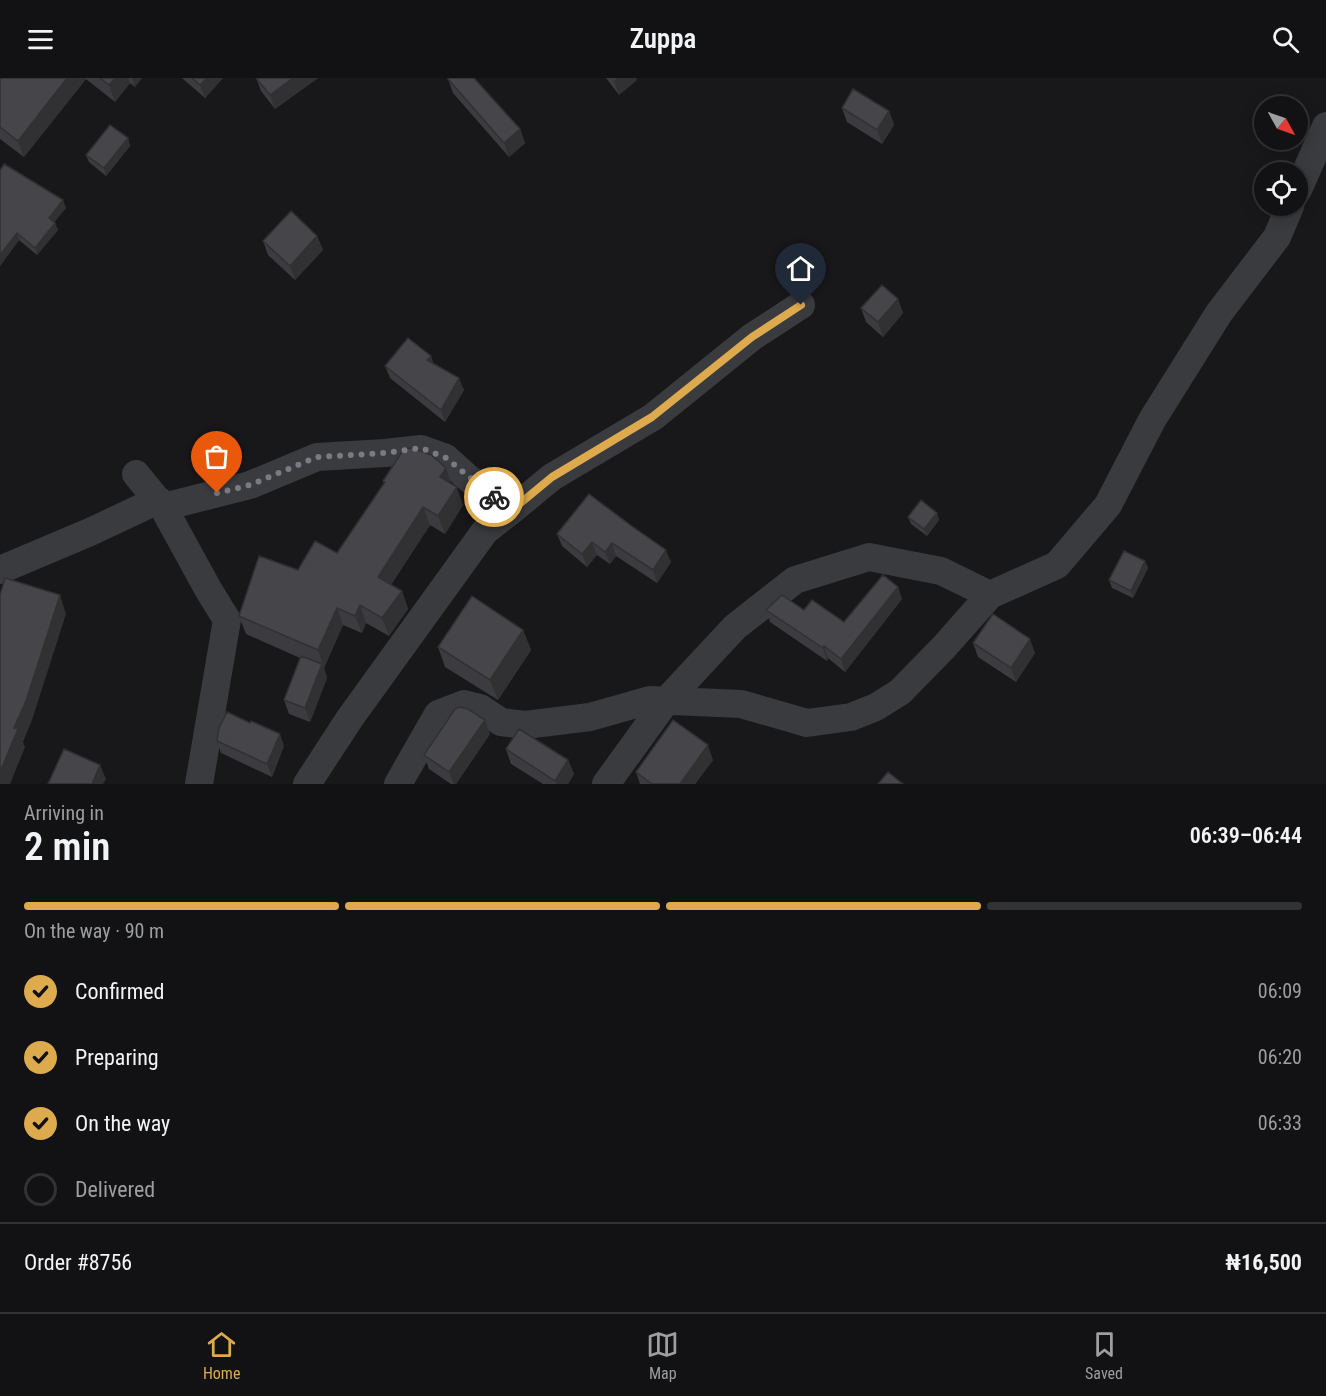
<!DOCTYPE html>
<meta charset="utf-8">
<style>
:root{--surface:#121214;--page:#1f2022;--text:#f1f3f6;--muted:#9c9ea0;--line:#313234;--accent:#ddaa4e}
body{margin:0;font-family:"Roboto Condensed",sans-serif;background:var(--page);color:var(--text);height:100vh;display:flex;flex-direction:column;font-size:22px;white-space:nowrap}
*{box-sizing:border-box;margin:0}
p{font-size:20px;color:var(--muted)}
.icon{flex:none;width:33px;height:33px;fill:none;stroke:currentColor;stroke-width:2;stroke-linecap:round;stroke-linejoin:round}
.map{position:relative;height:706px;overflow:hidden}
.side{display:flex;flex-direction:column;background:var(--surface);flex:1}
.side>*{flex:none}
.needle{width:39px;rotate:130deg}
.tools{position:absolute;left:1254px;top:18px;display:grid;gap:12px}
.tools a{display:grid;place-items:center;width:54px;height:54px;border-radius:50%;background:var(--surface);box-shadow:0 3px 15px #0003,0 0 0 2px var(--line);font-size:30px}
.pin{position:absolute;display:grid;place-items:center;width:51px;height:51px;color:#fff;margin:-62px -26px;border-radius:50% 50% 50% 0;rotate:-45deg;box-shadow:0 0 6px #0007}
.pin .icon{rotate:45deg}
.courier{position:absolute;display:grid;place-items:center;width:60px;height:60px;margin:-30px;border:4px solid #ddaa4e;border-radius:50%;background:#fff;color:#222;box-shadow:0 2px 8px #0007}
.summary em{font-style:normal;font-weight:600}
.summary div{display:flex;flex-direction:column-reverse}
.summary{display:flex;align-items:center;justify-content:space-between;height:102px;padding:0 24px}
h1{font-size:39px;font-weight:600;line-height:45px}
.bar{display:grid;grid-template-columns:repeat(4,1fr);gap:9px 6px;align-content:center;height:72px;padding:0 24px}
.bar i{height:8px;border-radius:4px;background:var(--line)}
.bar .selected{background:var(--accent)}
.bar p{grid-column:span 4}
.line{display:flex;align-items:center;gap:15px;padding:0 24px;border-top:2px solid var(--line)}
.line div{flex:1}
ol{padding:0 24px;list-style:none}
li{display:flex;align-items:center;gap:18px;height:66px}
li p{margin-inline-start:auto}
li .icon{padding:6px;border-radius:50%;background:var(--accent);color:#111;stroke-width:4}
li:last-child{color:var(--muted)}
li i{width:33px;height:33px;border:3px solid var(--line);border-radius:50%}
header{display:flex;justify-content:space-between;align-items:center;height:78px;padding:0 24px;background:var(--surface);font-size:27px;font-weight:600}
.tabs{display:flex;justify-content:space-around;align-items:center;height:84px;border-top:2px solid var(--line);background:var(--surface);font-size:16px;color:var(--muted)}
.tabs a{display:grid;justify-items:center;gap:3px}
.tabs .selected{color:var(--accent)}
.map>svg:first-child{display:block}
</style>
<header><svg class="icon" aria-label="menu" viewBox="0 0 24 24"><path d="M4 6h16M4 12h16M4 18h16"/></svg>Zuppa<svg class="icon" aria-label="search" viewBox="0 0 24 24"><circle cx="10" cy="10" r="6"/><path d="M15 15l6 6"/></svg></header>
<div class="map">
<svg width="1326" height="706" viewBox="0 0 1326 706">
<rect width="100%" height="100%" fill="#18181a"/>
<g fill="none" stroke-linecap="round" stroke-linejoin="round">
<path stroke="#3a3b3f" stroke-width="28" d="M 1298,112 L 1326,48
M 136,396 L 163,429 L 208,511 L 227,542 L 199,706
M 163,429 L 250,407 L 317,379 L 385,375 L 421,371 L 446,380 L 468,400 L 512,432 L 552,399 L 653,339 L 752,259 L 801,227
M 0,492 L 90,454 L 158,422
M 307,706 L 350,640 L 485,453 L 512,432
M 398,706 L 438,636 L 464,626 L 480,630 L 501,644 L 525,647 L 590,639 L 650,622 L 741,626 L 807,645 L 851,639 L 876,629 L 900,614 L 944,569 L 990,517 L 1057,487 L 1108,427 L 1152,342 L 1219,235 L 1277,159 L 1290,128
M 606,706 L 666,623 L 735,549 L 795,502 L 869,479 L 941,493 L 990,517"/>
</g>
<path fill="#3c3c40" d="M 0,0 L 142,0 L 135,9 L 130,5 L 115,24 L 86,1 L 24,79 L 0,61 Z
M 182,0 L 223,0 L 205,20 Z
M 256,0 L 318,0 L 275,31 L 261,13 Z
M 606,0 L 636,0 L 637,2 L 619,17 Z
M 448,1 L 520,51 L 525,65 L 509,79 L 453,15 Z
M 842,30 L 889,33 L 894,47 L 882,66 L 847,44 Z
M 128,60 L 130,68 L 106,98 L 89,84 L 86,77 Z
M 0,93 L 66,130 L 54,144 L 58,152 L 37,177 L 19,162 L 0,188 Z
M 317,158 L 323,172 L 295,202 L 268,177 L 263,163 Z
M 898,221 L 903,235 L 883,259 L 866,244 L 861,230 Z
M 431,278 L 433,285 L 464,312 L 445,344 L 390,300 L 385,288 Z
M 383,403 L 451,405 L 463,427 L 445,456 L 430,447 L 391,507 L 402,513 L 408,531 L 389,558 L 366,545 L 362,555 L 343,547 L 324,590 L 327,600 L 310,644 L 289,636 L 284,622 L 300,580 L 246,556 L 239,538 L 298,492 L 337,475 L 384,405 Z
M 589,416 L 671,484 L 657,505 L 616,478 L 610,486 L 597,477 L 587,489 L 562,468 L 557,456 Z
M 937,435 L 939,442 L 927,458 L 911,446 L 908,439 Z
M 1145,483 L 1148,490 L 1133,520 L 1112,510 L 1109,502 Z
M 898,509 L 902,521 L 845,594 L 828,580 L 827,583 L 770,544 L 766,532 L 804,532 L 844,544 Z
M 523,552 L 531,572 L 498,622 L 445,589 L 438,569 Z
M 973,565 L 1035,575 L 1016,604 L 978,579 Z
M 250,645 L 284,668 L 272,699 L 221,675 L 217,663 Z
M 490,656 L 456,706 L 451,706 L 429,691 L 424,677 Z
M 506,671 L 568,682 L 574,696 L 568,706 L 543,706 L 511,686 Z
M 713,682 L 695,706 L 640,706 L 636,694 Z"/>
<path fill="#313134" d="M 67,0 L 85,0 L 86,1 L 24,79 L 18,63 Z
M 115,0 L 128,0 L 130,5 L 115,24 L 109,7 Z
M 132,0 L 142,0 L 135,9 Z
M 207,0 L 223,0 L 205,20 L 200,7 Z
M 293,0 L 318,0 L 275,31 L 270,17 Z
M 617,0 L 636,0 L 637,2 L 619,17 L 614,3 Z
M 889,33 L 894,47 L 882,66 L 877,52 Z
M 520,51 L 525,65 L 509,79 L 504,65 Z
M 128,60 L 130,68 L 106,98 L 104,90 Z
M 63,122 L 66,130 L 52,147 L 49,140 Z
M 55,145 L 58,152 L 37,177 L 35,170 Z
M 17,155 L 19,162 L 0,188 L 0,177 Z
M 317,158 L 323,172 L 295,202 L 290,188 Z
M 898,221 L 903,235 L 883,259 L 878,244 Z
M 431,278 L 435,290 L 427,282 Z
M 459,300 L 464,312 L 445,344 L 441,332 Z
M 446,390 L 452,408 L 440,399 Z
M 457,409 L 463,427 L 445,456 L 438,438 Z
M 423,429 L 430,447 L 384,517 L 378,499 Z
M 937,435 L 939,442 L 927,458 L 924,451 Z
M 592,464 L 597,477 L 587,489 L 582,476 Z
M 612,465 L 616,478 L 610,486 L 605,474 Z
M 666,472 L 671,484 L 657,505 L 653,492 Z
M 1145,483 L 1148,490 L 1133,520 L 1131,513 Z
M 898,509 L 902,521 L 845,594 L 841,581 Z
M 402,513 L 408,531 L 389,558 L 382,540 Z
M 60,517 L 66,536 L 32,642 L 23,664 L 25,669 L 10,706 L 0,706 L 0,694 L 14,650 Z
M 360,527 L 366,545 L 362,555 L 355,538 Z
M 337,530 L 343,547 L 324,590 L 318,572 Z
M 523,552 L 531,572 L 498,622 L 490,602 Z
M 1030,561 L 1035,575 L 1016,604 L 1011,590 Z
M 824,568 L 828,580 L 827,583 L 823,570 Z
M 322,586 L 327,600 L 310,644 L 305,630 Z
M 485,642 L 490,656 L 456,706 L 454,706 L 449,694 Z
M 280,656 L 284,668 L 272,699 L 267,686 Z
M 708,667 L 713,682 L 695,706 L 680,706 Z
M 568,682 L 574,696 L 568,706 L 557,706 L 555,703 Z
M 100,687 L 106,701 L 103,706 L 92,706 Z"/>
<path fill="#46464a" stroke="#313134" stroke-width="1.5" d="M 0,0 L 67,0 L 18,63 L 0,49 Z
M 100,0 L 115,0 L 109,7 Z
M 192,0 L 207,0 L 200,7 Z
M 256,0 L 293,0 L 270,17 Z
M 449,0 L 474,0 L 520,51 L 504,65 L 448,1 Z
M 853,11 L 889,33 L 877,52 L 842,30 Z
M 110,47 L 128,60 L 104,90 L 86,77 Z
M 4,86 L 63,122 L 49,140 L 55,145 L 35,170 L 17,155 L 0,177 L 0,93 Z
M 291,133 L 317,158 L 290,188 L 263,163 Z
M 882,207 L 898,221 L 878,244 L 861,230 Z
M 408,260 L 431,278 L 427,282 L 459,300 L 441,332 L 385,288 Z
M 413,370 L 431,377 L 446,390 L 440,399 L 457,409 L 438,438 L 423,429 L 378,499 L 402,513 L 382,540 L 360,527 L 355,538 L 337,530 L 318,572 L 239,538 L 259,478 L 298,492 L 315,463 L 337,475 L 385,404 L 383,403 L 404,371 Z
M 589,416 L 633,449 L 666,472 L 653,492 L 612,465 L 605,474 L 592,464 L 582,476 L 557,456 Z
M 921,422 L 937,435 L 924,451 L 908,439 Z
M 1124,473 L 1145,483 L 1131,513 L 1109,502 Z
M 883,497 L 898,509 L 841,581 L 824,568 L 823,570 L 766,532 L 782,517 L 804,532 L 812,522 L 844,544 Z
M 5,500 L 60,517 L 26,623 L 14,650 L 18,651 L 0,694 L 0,517 Z
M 472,518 L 523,552 L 490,602 L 438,569 Z
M 993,536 L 1030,561 L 1011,590 L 973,565 Z
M 301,578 L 322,586 L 305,630 L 284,622 Z
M 460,629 L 468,631 L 485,642 L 449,694 L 424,677 L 455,631 Z
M 227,634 L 250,645 L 251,643 L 280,656 L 267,686 L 217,663 L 219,650 Z
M 673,642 L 708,667 L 680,706 L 652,706 L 636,694 Z
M 519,651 L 568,682 L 555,703 L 506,671 Z
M 64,671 L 100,687 L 92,706 L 48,706 Z
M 888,694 L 903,706 L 878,706 Z"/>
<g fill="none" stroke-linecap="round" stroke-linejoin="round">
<path stroke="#787b81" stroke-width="6" stroke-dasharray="0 10.8" d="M 217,415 L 250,407 L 317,379 L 385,375 L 421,370 L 446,380 L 494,419"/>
<path stroke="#ddaa4e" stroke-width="8" d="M 494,419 L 512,432 L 552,399 L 652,339 L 752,259 L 801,227"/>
</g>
</svg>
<div class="tools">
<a><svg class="needle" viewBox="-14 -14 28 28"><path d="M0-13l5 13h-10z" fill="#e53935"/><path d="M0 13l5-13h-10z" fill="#9c9ea0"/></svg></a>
<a><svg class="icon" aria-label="locate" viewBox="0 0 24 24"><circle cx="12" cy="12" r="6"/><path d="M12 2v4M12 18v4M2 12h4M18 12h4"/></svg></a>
</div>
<div class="pin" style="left:217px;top:415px;background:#ea580c"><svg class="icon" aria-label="bag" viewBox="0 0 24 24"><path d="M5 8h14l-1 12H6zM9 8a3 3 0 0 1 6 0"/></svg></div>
<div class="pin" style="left:801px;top:227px;background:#1f2937"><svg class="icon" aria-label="home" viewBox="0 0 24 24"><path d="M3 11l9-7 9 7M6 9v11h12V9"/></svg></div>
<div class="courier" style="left:494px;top:419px"><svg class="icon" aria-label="bike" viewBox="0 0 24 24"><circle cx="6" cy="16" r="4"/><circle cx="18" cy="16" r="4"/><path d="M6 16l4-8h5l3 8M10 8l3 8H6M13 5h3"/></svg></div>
</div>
<section class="side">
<div class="summary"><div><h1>2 min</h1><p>Arriving in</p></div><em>06:39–06:44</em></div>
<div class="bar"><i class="selected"></i><i class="selected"></i><i class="selected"></i><i></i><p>On the way · 90 m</p></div>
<ol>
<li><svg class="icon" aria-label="check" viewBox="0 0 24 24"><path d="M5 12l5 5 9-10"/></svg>Confirmed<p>06:09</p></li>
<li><svg class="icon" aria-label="check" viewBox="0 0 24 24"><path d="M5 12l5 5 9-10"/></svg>Preparing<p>06:20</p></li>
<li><svg class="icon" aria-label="check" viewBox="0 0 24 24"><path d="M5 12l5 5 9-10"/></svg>On the way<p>06:33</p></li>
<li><i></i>Delivered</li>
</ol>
<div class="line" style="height:78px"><div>Order #8756</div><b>₦16,500</b></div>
</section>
<nav class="tabs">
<a class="selected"><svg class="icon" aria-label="home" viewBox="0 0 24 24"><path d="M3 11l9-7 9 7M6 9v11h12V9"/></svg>Home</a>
<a><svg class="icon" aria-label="map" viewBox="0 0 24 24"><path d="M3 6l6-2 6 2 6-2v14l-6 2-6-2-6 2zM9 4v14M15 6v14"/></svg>Map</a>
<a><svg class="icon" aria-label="saved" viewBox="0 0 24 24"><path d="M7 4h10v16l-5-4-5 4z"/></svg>Saved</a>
</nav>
